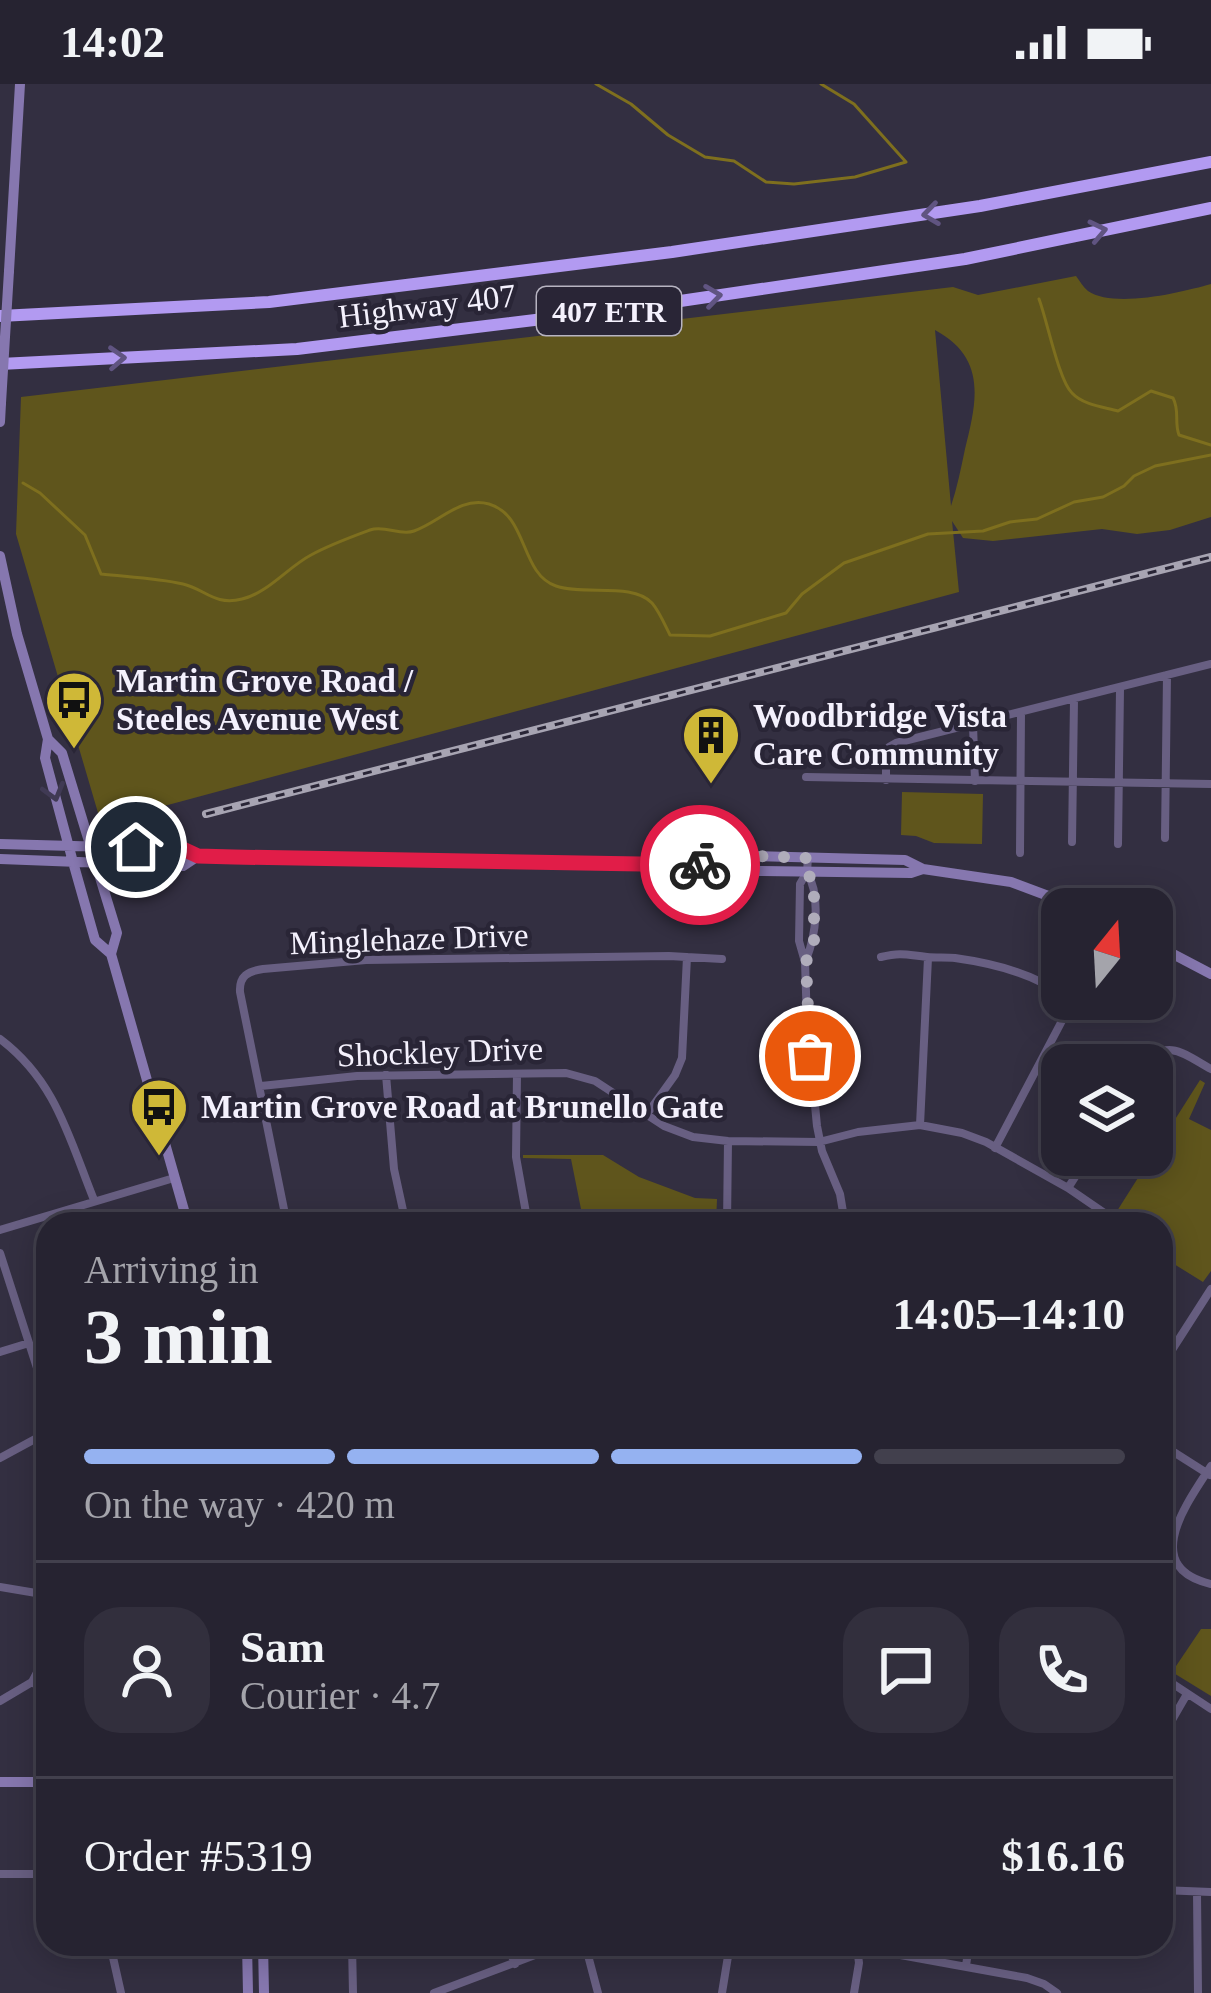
<!DOCTYPE html>
<meta charset="utf-8">
<style>
:root{--surface:#262331;--page:#322f3d;--text:#f1f3f6;--muted:#a4a4ab;--line:#42404d;--accent:#95b2f1}
body{margin:0;font-family:Georgia,serif;background:var(--page);color:var(--text);height:100vh;display:flex;flex-direction:column;font-size:45px;white-space:nowrap}
*{box-sizing:border-box;margin:0}
p{font-size:39px;color:var(--muted)}
.icon{flex:none;width:66px;height:66px;fill:none;stroke:currentColor;stroke-width:2;stroke-linecap:round;stroke-linejoin:round}
.map{position:relative;flex:1;overflow:hidden}
.side{position:absolute;left:36px;top:1128px;width:1137px;height:744px;display:flex;flex-direction:column;background:var(--surface);border-radius:36px;box-shadow:0 6px 30px #0003,0 0 0 3px var(--line)}
.side>*{flex:none}
.needle{width:78px;rotate:18deg}
.fabs{position:absolute;left:1041px;top:804px;display:grid;gap:24px}
.fabs a{display:grid;place-items:center;width:132px;height:132px;border-radius:24px;background:var(--surface);box-shadow:0 6px 30px #0003,0 0 0 3px var(--line);font-size:60px}
.pin{position:absolute;display:grid;place-items:center;width:102px;height:102px;color:#fff;margin:-51px;border:6px solid #fff;border-radius:50%;box-shadow:0 3px 12px #0007}
.courier{position:absolute;display:grid;place-items:center;width:120px;height:120px;margin:-60px;border:9px solid #e11d48;border-radius:50%;background:#fff;color:#222;box-shadow:0 3px 15px #0007}
.headline em{font-style:normal;font-weight:700}
.headline div{display:flex;flex-direction:column-reverse}
.headline{display:flex;align-items:center;justify-content:space-between;height:204px;padding:0 48px}
h1{font-size:78px;font-weight:700;line-height:90px}
.bar{display:grid;grid-template-columns:repeat(4,1fr);gap:18px 12px;align-content:center;height:144px;padding:0 48px}
.bar i{height:15px;border-radius:9px;background:var(--line)}
.bar .current{background:var(--accent)}
.bar p{grid-column:span 4}
.line{display:flex;align-items:center;gap:30px;padding:0 48px;border-top:3px solid var(--line)}
.line div{flex:1}
.round{display:grid;place-items:center;flex:none;width:126px;height:126px;border-radius:36px;background:var(--page)}
.status{display:flex;justify-content:space-between;align-items:center;height:84px;padding:0 60px;background:var(--surface);direction:ltr}
.status svg{height:33px;fill:currentColor}
.map>svg:first-child{display:block}
</style>
<div class="status"><b>14:02</b><svg viewBox="0 0 49 12"><path d="M0 12V9h3v3zM5 12V6h3v6zM10 12V3h3v9zM15 12V0h3v12zM26 1h20v11H26zM47 4h2v5h-2z"/></svg></div>
<div class="map">
<svg width="1211" height="1909" viewBox="0 0 1211 1909">
<rect width="100%" height="100%" fill="#332f41"/>
<path fill="#5f551c" fill-rule="evenodd" d="M 1076,192 C 1080,197 1083,203 1088,207 C 1114,225 1183,208 1211,200 L 1211,433 L 1170,446 L 1137,450 L 1102,445 L 993,457 L 963,454 L 952,437 L 959,508 L 101,739 L 16,450 L 21,313 L 953,203 L 978,211 ZM 935,246 C 987,274 977,317 965,365 C 961,384 957,404 951,422 Z
M 902,708 L 983,710 L 982,760 L 934,759 L 916,752 L 901,751 Z
M 1200,996 L 1205,999 L 1189,1035 L 1211,1046 L 1211,1187 L 1203,1198 L 1161,1172 L 1161,1140 L 1124,1140 L 1117,1127 Z
M 523,1071 L 603,1071 L 639,1093 L 695,1114 L 717,1115 L 716,1140 L 584,1140 L 571,1075 L 523,1074 Z
M 1201,1545 L 1211,1545 L 1211,1612 L 1172,1588 Z"/>
<g fill="none" stroke-linecap="round" stroke-linejoin="round">
<path stroke="#7e6f1e" stroke-width="3" d="M 596,0 L 631,20 L 668,51 L 705,73 L 734,77 L 766,98 L 794,100 L 855,93 L 906,78 L 854,20 L 821,0
M 1039,215 C 1047,236 1059,297 1072,309 C 1083,321 1104,323 1118,327 L 1151,307 L 1173,314 C 1180,327 1174,338 1179,351 L 1211,361
M 23,399 L 40,409 L 85,451 L 101,490 C 128,493 156,494 183,500 C 205,505 214,522 242,515 C 268,509 288,483 311,471 C 329,461 351,453 370,446 C 385,441 400,452 414,447 C 440,438 460,412 489,420 C 528,431 520,490 556,502 C 585,512 632,498 652,519 C 659,527 665,541 670,551 L 710,552 L 786,529 L 802,510 L 844,479 L 928,450 L 983,447 L 1010,438 L 1037,435 L 1074,418 L 1103,413 L 1124,402 L 1134,392 L 1155,382 L 1211,371"/>
<path stroke="#685f82" stroke-width="8" d="M 973,641 L 975,697
M 806,693 L 1211,700
M 886,696 L 886,673 L 889,663 L 896,659 L 1211,580
M 1165,754 L 1167,591
M 1072,758 L 1074,616
M 1118,760 L 1120,605
M 1020,769 L 1021,629
M 808,774 L 807,788 L 800,800 L 799,857 L 805,878 L 807,938 L 817,1042 L 822,1067 L 840,1110 L 845,1140
M 881,873 C 902,868 907,871 927,873 C 936,874 946,873 955,874 C 991,879 1033,889 1062,911
M 806,876 C 816,851 821,812 807,788
M 0,955 C 56,997 69,1054 94,1116
M 1146,981 C 1166,952 1187,972 1211,985
M 517,990 L 516,1073 L 528,1140
M 386,991 L 394,1085 L 406,1140
M 261,1002 L 357,992 L 566,989 L 595,997 L 664,1042 L 693,1053 L 728,1057 L 819,1058 L 858,1048 L 920,1041 L 962,1049 L 986,1058 L 1068,1104 L 1103,1128 L 1111,1140
M 647,1030 L 675,991 L 682,974 L 687,873
M 920,1041 L 928,874
M 995,1064 L 1064,933 L 1065,915
M 1068,1104 L 1089,1071
M 287,1140 L 240,908 C 239,892 248,887 263,885 L 366,876 L 669,872 L 722,875
M 727,1140 L 728,1057
M 0,1146 L 174,1094
M 0,1169 L 48,1318
M 0,1268 L 29,1259
M 1161,1283 L 1211,1205
M 1161,1360 L 1210,1391
M 0,1374 L 48,1348
M 1211,1382 C 1187,1419 1139,1483 1211,1500
M 0,1503 L 48,1511
M 1161,1592 L 1211,1625
M 32,1598 L 48,1609
M 0,1617 L 32,1598 L 48,1568
M 1161,1655 L 1187,1610
M 0,1790 L 48,1790
M 1161,1806 L 1211,1808
M 1197,1808 L 1198,1909
M 110,1860 L 121,1909
M 352,1860 L 353,1909
M 507,1860 L 515,1880
M 585,1860 L 598,1909
M 840,1860 L 1027,1894 L 1044,1900 L 1057,1909
M 966,1882 L 969,1860
M 434,1909 L 564,1860
M 722,1909 L 730,1860
M 854,1909 L 859,1879 L 857,1863"/>
<path stroke="#8677af" stroke-width="10" d="M 9,187 L 20,0
M 0,338 L 1,319
M 0,472 L 17,550 L 48,655 L 45,674 L 73,778 L 95,856 L 111,870
M 48,655 L 62,669 L 117,849 L 111,870 L 188,1140
M 0,760 L 183,765 L 198,772 L 234,773 L 737,782 L 755,787 L 911,789 L 923,785
M 0,775 L 183,782 L 198,772
M 737,782 L 756,772 L 905,776 L 923,785 L 1011,798 L 1083,825
M 1152,859 L 1211,890
M 0,1698 L 48,1698
M 247,1860 L 248,1909
M 263,1860 L 264,1909"/>
<path stroke="#b29af1" stroke-width="12" d="M 0,232 L 269,218 L 672,168 L 980,122 L 1211,78
M 0,280 L 297,265 L 633,224 L 965,175 L 1211,124"/>
<defs>
<path id="rail" d="M 206,730 L 1211,473"/>
</defs>
<use href="#rail" stroke="#a7a4b2" stroke-width="8"/>
<use href="#rail" stroke="#292536" stroke-width="3" stroke-dasharray="9" stroke-linecap="butt"/>
<path stroke="#8677af" stroke-width="10" d="M 1,319 L 9,187"/>
</g>
<defs><path id="oneway-chevron" d="M-2-3.5L2.5 0L-2 3.5" fill="none" stroke-width="1.6" stroke-linecap="round" stroke-linejoin="round" transform="scale(3)"/></defs>
<g stroke="#605481">
<use href="#oneway-chevron" transform="translate(931 130) rotate(172)"/>
<use href="#oneway-chevron" transform="translate(1098 147) rotate(-12)"/>
<use href="#oneway-chevron" transform="translate(713 212) rotate(-8)"/>
<use href="#oneway-chevron" transform="translate(117 274) rotate(-3)"/>
</g>
<use stroke="#403a54" href="#oneway-chevron" transform="translate(54 708) rotate(74)"/>
<g fill="none" stroke-linecap="round" stroke-linejoin="round">
<path stroke="#b0adbb" stroke-width="12" stroke-dasharray="0 21.6" d="M 700,781 L 736,782 L 756,772 L 808,774 L 807,788 L 814,800 L 814,857 L 806,878 L 810,972"/>
<path stroke="#e11d48" stroke-width="15" d="M 136,763 L 183,765 L 198,772 L 234,773 L 700,781"/>
</g>
<defs>
<symbol id="bus-pin" viewBox="-11 -11 22 30"><path d="M0 17L-7.5 6A9.5 9.5 0 1 1 7.5 6Z" fill="#cfb837" stroke="#292536"/><path d="M-5-6H5V4H4V6H2V4H-2V6H-4V4H-5ZM-3.5-4V0h7V-4ZM-3.5 1.2v1.5H-2V1.2ZM2 1.2v1.5H3.5V1.2Z" fill="#111"/></symbol>
<symbol id="building-pin" viewBox="-11 -11 22 30"><path d="M0 17L-7.5 6A9.5 9.5 0 1 1 7.5 6Z" fill="#cfb837" stroke="#292536"/><path d="M-4-6H4V6H1V3H-1V6H-4ZM-2.5-4.3h1.7v1.8h-1.7ZM.8-4.3h1.7v1.8H.8ZM-2.5-1h1.7V.8h-1.7ZM.8-1h1.7V.8H.8Z" fill="#111"/></symbol>
</defs>
<g fill-rule="evenodd">
<use href="#bus-pin" x="41" y="583" width="66" height="90"/>
<use href="#building-pin" x="678" y="618" width="66" height="90"/>
<use href="#bus-pin" x="126" y="990" width="66" height="90"/>
</g>
<g text-anchor="middle" dominant-baseline="central" stroke-width="9" stroke-linejoin="round" paint-order="stroke">
<rect fill="#292536" stroke="#b7b4c1" stroke-width="3" x="537" y="203" width="144" height="48" rx="9"/>
<g font-size="30" font-weight="bold" fill="#f4f1fd">
<text x="609" y="227">407 ETR</text>
</g>
<g font-size="33" fill="#f4f1fd" stroke="#292536">
<text transform="translate(427 222) rotate(-7)">Highway 407</text>
<text transform="translate(409 855) rotate(-2)">Minglehaze Drive</text>
<text transform="translate(440 968) rotate(-2)">Shockley Drive</text>
</g>
<g font-size="33" font-weight="bold" fill="#f4f1fd" stroke="#292536" text-anchor="start">
<text x="116" y="597">Martin Grove Road /<tspan x="116" dy="38">Steeles Avenue West</tspan></text>
<text x="753" y="632">Woodbridge Vista<tspan x="753" dy="38">Care Community</tspan></text>
<text x="201" y="1023">Martin Grove Road at Brunello Gate</text>
</g>
</g>
</svg>
<div class="fabs">
<a><svg class="needle" viewBox="-14 -14 28 28"><path d="M0-13l5 13h-10z" fill="#e53935"/><path d="M0 13l5-13h-10z" fill="#a4a4ab"/></svg></a>
<a><svg class="icon" aria-label="layers" viewBox="0 0 24 24"><path d="M12 4l9 5-9 5-9-5zM3 14l9 5 9-5"/></svg></a>
</div>
<div class="pin" style="left:810px;top:972px;background:#ea580c"><svg class="icon" aria-label="bag" viewBox="0 0 24 24"><path d="M5 8h14l-1 12H6zM9 8a3 3 0 0 1 6 0"/></svg></div>
<div class="pin" style="left:136px;top:763px;background:#1f2937"><svg class="icon" aria-label="home" viewBox="0 0 24 24"><path d="M3 11l9-7 9 7M6 9v11h12V9"/></svg></div>
<div class="courier" style="left:700px;top:781px"><svg class="icon" aria-label="bike" viewBox="0 0 24 24"><circle cx="6" cy="16" r="4"/><circle cx="18" cy="16" r="4"/><path d="M6 16l4-8h5l3 8M10 8l3 8H6M13 5h3"/></svg></div>
<section class="side">
<div class="headline"><div><h1>3 min</h1><p>Arriving in</p></div><em>14:05–14:10</em></div>
<div class="bar"><i class="current"></i><i class="current"></i><i class="current"></i><i></i><p>On the way · 420 m</p></div>
<div class="line" style="height:216px"><a class="round"><svg class="icon" aria-label="person" viewBox="0 0 24 24"><circle cx="12" cy="8" r="4"/><path d="M4 21q1-7 8-7t8 7"/></svg></a><div><b>Sam</b><p>Courier · 4.7</p></div><a class="round"><svg class="icon" aria-label="chat" viewBox="0 0 24 24"><path d="M4 5h16v11H9l-5 4z"/></svg></a><a class="round"><svg class="icon" aria-label="phone" viewBox="0 0 24 24"><path d="M5 4h4l2 5-3 2q2 4 5 5l2-3 5 2v4C11 20 4 13 5 4z"/></svg></a></div>
<div class="line" style="height:156px"><div>Order #5319</div><b>$16.16</b></div>
</section>
</div>
